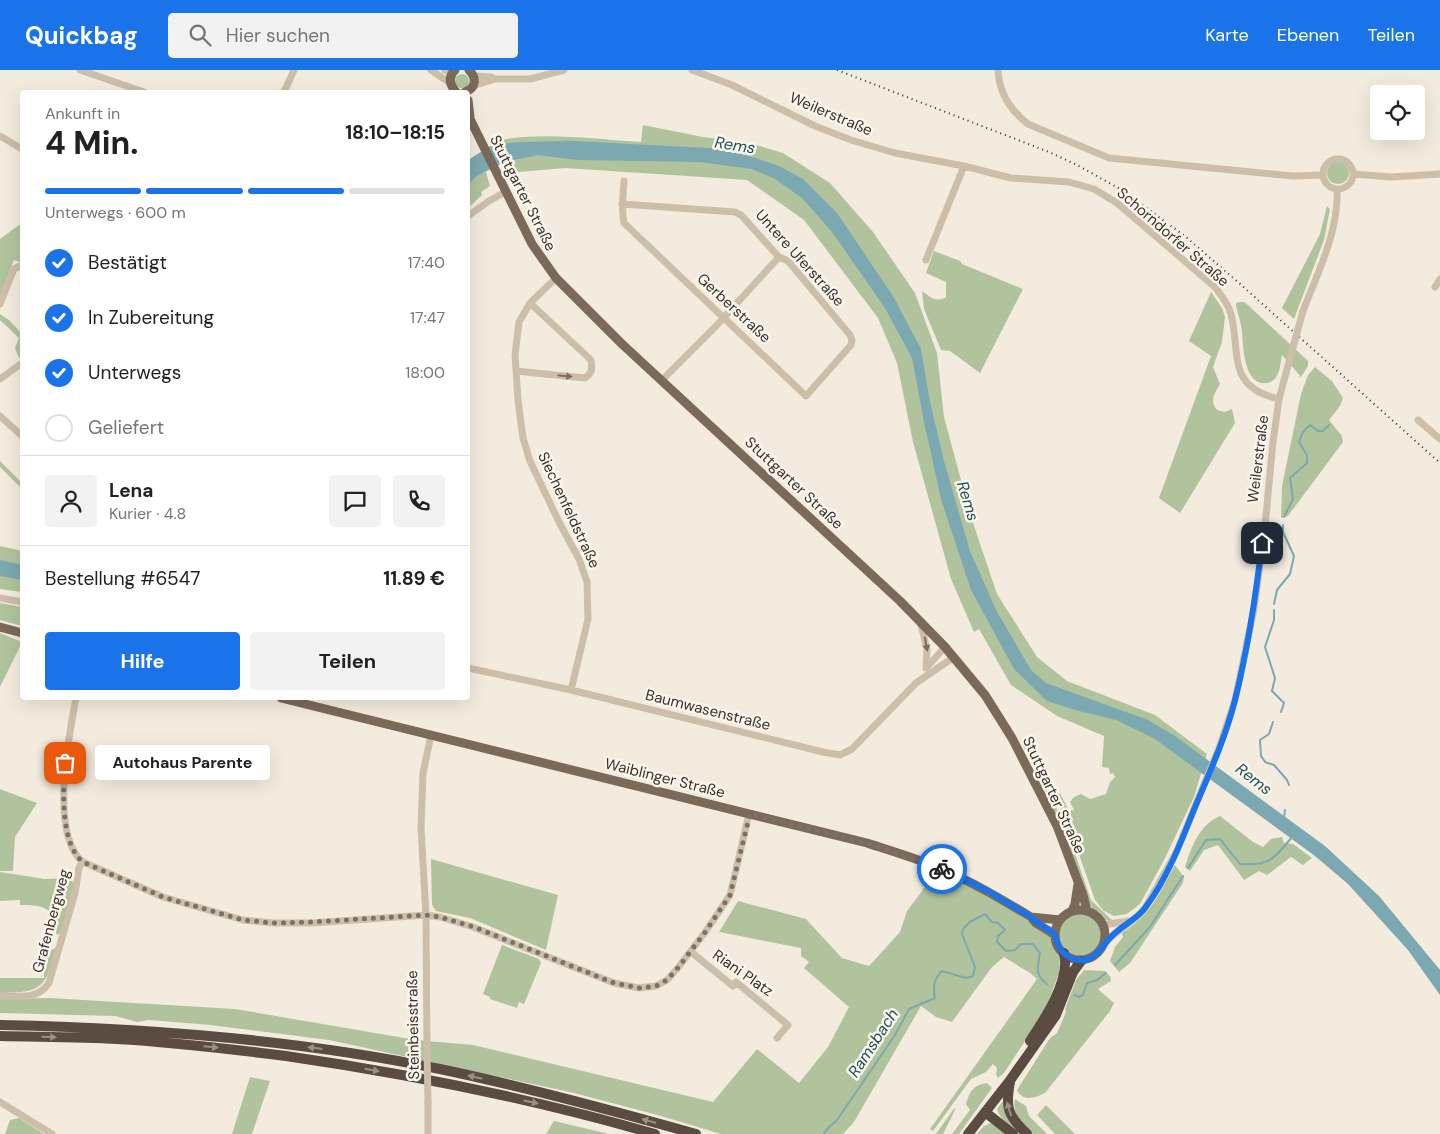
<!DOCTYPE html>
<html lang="de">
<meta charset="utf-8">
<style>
:root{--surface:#fff;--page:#f2f2f2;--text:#202124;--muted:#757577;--line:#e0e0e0;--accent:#1a73e8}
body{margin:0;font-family:"DM Sans",sans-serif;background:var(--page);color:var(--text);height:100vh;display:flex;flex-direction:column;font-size:19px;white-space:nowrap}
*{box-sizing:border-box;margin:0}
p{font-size:16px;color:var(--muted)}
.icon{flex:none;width:28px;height:28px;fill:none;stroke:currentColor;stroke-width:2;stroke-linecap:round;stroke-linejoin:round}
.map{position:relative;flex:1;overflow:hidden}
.panel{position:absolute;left:20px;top:20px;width:450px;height:610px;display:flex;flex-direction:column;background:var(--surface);border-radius:5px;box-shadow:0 5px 20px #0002}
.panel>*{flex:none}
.fabs{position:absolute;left:1370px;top:15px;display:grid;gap:10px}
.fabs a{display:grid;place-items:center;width:55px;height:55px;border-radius:5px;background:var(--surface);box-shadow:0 5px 20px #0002;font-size:25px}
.pin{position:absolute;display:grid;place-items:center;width:42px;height:42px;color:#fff;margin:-21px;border-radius:10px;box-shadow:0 2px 8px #0006}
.courier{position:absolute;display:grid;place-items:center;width:50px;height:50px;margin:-25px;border:4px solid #1a73e8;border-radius:50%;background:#fff;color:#222;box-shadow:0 1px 6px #0007}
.bubble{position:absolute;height:35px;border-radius:5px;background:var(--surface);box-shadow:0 5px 20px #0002;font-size:16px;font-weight:700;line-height:35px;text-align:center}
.summary em{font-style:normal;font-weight:700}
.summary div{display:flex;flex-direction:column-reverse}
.summary{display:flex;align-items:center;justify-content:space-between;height:85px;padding:0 25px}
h1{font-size:32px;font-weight:700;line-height:38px}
.bar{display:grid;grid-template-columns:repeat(4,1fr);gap:8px 5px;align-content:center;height:60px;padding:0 25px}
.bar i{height:6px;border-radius:4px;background:var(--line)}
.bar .current{background:var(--accent)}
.bar p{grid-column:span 4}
.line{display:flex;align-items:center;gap:12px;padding:0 25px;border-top:1px solid var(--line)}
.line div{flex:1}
.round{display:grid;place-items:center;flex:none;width:52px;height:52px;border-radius:5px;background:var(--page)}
ol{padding:0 25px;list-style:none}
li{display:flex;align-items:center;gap:15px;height:55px}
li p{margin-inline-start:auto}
li .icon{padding:5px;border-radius:50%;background:var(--accent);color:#fff;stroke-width:4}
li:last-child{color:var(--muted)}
li i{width:28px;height:28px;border:2px solid var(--line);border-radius:50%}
.button{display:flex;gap:10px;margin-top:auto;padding:10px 25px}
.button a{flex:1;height:58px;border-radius:5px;background:var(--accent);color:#fff;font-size:20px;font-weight:700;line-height:58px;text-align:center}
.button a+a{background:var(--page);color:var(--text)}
header{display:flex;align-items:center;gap:30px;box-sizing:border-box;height:70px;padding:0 25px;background:var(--accent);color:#fff}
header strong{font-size:24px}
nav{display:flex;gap:28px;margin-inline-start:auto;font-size:18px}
.search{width:350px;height:45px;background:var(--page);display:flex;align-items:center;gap:12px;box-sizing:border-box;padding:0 18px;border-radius:5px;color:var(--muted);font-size:19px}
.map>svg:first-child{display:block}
</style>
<header>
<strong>Quickbag</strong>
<div class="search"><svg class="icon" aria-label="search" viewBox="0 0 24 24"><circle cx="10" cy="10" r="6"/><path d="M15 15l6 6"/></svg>Hier suchen</div>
<nav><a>Karte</a><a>Ebenen</a><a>Teilen</a></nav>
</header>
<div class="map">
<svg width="1440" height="1064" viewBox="0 0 1440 1064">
<rect width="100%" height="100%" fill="#f3ecde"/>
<path fill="#b1c39d" d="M455 11a7 7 0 1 1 14 0a7 7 0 1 1-14 0Z
M 643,55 L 703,67 L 750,73 L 783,83 L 830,113 L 873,162 L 915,223 L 937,283 L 944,347 L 971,447 L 997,524 L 1037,587 L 1067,611 L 1155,645 L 1207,684 L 1194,727 L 1164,790 L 1140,834 L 1127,844 L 1114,846 L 1104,841 L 1095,830 L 1075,773 L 1054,724 L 1060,723 L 1069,741 L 1074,740 L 1070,732 L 1074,727 L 1081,724 L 1090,729 L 1106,724 L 1110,712 L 1115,707 L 1113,703 L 1110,704 L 1109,698 L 1102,697 L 1104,666 L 1057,646 L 1011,615 L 979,559 L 974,562 L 951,509 L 913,372 L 897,293 L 878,248 L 804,150 L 747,110 L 565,98 L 519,102 L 509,107 L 496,71 C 538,61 597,69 641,72 Z
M1327 103a11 11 0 1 1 22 0a11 11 0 1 1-22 0Z
M 468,98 L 481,104 L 486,102 L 490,116 L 481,122 L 482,125 L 468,138 Z
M 1327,136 L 1330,139 L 1324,170 L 1294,249 L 1282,238 L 1320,164 Z
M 22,153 L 22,193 L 14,190 L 0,226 L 0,169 Z
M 934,181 L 960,191 L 962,194 L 1023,219 L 980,303 L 950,281 L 941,280 L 924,239 L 922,221 C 930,227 936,233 946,227 L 946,212 L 926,203 Z
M 1211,222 L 1222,238 L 1225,247 L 1222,272 L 1213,297 L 1220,314 C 1215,323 1209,331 1217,340 L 1225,342 L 1232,339 L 1235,353 L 1180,443 L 1159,428 L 1211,286 L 1189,271 Z
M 1240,232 L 1244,232 L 1249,236 L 1308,291 L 1308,296 L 1301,307 L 1282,285 C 1280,295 1280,312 1266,313 C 1244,316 1243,276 1242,262 C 1241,253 1238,244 1236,236 L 1236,233 Z
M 0,244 L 9,250 L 22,264 L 22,286 L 19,288 L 15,278 L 19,268 L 0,250 Z
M 1315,297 L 1332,311 L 1343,328 L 1340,336 L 1329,350 L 1342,366 L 1343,372 L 1288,446 L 1281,448 L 1282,416 L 1301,324 L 1308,305 Z
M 0,391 L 22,413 L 22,419 L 0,397 Z
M 0,476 L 22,481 L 22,522 L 0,519 Z
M 0,533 L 22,537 L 22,556 L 0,550 Z
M 0,563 L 22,572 L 0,617 Z
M 1025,673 L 1048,721 L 1047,722 L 1046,722 L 1022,674 Z
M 0,719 L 37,733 L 15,767 L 13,801 L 0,801 Z
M 1051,726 L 1070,769 L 1091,830 L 1112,850 L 1109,851 C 1100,848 1093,840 1088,832 L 1066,769 L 1049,730 Z
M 1220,746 L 1253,772 L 1263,777 L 1271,769 L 1282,767 L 1284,773 L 1293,774 L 1312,788 L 1303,795 L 1291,787 L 1267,805 L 1259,801 L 1244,810 L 1218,775 L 1204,780 L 1190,801 L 1185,797 C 1191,777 1200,754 1220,746 Z
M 431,789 L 558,825 L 546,880 L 470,848 L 436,841 L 432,835 Z
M 1175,795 L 1184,807 L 1183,813 L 1130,893 L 1119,902 L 1110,891 L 1115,877 L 1123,867 L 1122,863 C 1152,844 1158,825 1175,795 Z
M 937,801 L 983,822 L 1049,864 L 1054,876 L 1060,886 L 1059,903 L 1049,930 L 1038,951 L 1004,1003 L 998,1008 L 996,1004 L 997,998 L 993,994 L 986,1002 L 971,1009 L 933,1061 L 930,1059 L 1037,909 L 1030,903 L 1004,887 L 992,897 L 952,952 L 936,947 L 921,936 L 854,1052 L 843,1064 L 721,1064 L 661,1046 L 574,1023 L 329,970 L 210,955 L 149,950 L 137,952 L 115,946 L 0,943 L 0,929 L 50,928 L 235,939 L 416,970 L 473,975 L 713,1032 L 757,979 L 799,1013 L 828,977 L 849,937 L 804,898 L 809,892 L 801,886 L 801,878 L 719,862 L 738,831 L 806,849 L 842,888 L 869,896 L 900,862 L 907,841 Z
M 0,802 L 45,809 L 69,808 L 74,813 L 61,863 L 57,865 L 54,857 L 59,854 C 49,836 40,835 20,835 L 20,830 L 0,831 Z
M1059 865a21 21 0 1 1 42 0a21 21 0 1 1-42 0Z
M 502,875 L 539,889 L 541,893 L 524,934 L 519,932 L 517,938 L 490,929 L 490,927 L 483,924 Z
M 57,877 C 44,918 45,922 0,923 L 0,908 L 44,908 L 44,884 Z
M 1084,900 L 1105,901 L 1110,906 L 1111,911 L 1098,919 L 1114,933 L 1110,941 L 1045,1023 C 1036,1028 1022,1032 1017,1020 L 1050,968 L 1057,963 L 1066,942 L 1065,939 L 1076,910 Z
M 250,1007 L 270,1011 L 252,1064 L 232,1064 Z
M 987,1013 L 992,1018 L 959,1064 L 952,1064 L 970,1040 L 966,1034 C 970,1021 973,1015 987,1013 Z
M 1005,1028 L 1023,1064 L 1020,1064 C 1011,1057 1000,1050 997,1039 Z
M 1015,1029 L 1026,1036 L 1029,1046 L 1047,1064 L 1033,1064 C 1022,1052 1012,1047 1015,1029 Z
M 1046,1035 L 1075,1064 L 1055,1064 L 1037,1045 Z
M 956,1038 L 943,1064 L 936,1064 L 953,1040 Z
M 19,1048 L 44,1064 L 5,1064 L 10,1050 Z
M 554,1051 L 609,1064 L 546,1064 Z
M 991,1053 L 1008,1064 L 977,1064 L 984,1056 Z"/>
<path fill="#7ca8b1" d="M 573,71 L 728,79 L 779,96 L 803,109 L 837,143 L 893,226 L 921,279 L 930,332 L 944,391 L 970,481 L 996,540 L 1031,600 L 1046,613 L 1148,650 L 1175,666 L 1325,776 L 1379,826 L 1440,900 L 1440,925 L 1408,880 L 1348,814 L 1315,786 L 1155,669 L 1116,650 L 1075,640 L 1047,631 L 1014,599 L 971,520 L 941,429 L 924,352 L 912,288 L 885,238 L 832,162 L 802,128 L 775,109 L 752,99 L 700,92 L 577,90 L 538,85 L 505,92 L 475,107 L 468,116 L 468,90 L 492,75 L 519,72 Z
M 0,490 L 22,495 L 22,510 L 0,506 Z"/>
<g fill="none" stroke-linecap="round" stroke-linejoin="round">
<path stroke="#7ca8b1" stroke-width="2" d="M 1284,447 L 1293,429 L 1290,408 L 1307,393 L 1307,385 L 1299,372 L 1303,362 L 1310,355 L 1318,361 L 1323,361 L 1329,355
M 1274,534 L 1277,520 L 1290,504 L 1294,486 L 1283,462 L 1283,455
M 1274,540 L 1274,550 L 1265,577 L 1275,608 L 1272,621 L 1284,633 L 1281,642
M 1273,652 L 1269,664 L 1260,670 L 1261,686 L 1265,692 L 1274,695 L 1287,710 L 1289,715
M 1284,748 L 1285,740
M 1188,798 L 1206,770 L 1220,769 L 1240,794 C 1270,796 1274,789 1292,767
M 1115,895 L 1150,857 L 1183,806
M 1074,925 L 1079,927 L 1083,925 L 1087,913 L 1097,910 L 1106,903
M 824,1064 L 827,1059 L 837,1050 L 895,965 L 909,939 L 935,928 C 933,917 933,910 942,901 L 966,908 L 973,906 L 975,897 L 962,864 L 963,859 L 970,852 L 985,844 L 992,852 L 998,853 L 1005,860 L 998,866 L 997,872 L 1006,881 L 1015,880 L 1021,874 L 1033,874 L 1040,883 C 1038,898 1034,904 1047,914"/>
<path stroke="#ccbea9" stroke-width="7" d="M 80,0 L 144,22
M 431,0 L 450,13
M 445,0 L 452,3
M 692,0 L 732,15 L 815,56 L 851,70 L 895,83 L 964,96 L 1011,108 L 1069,112 L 1094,119 L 1117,133 L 1215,217 C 1221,225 1228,233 1231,244 C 1241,284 1226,317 1279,329
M 998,0 C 999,23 1010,40 1028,54 L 1109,88 L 1293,106 L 1322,105
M 474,6 L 491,7 L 495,9 L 530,9 L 564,0
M 473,16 L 495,9
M 284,22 L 294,0
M 0,66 L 22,79
M1323 104a15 15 0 1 1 30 0a15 15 0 1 1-30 0Z
M 1353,104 L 1391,107 L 1440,104
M 622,134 L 735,142 L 741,145 L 779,187 L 788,191 L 850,265 L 852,270 L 851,275 L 806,326 L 624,153 C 621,139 623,125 624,111
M 468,146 L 489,131 L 505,122
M 926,190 L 964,96
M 556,208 L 530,233 L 519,252 L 515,285 L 518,330 L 523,368 L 530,391 L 559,452 L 579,489 L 587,512 L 588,549 L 571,620
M 1435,217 L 1440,209
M 0,234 L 14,199 L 22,195
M 1303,241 C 1318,202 1339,161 1337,119
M 516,301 L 585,308 C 593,303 592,298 591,290 L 530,233
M 0,309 L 22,293
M 662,310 L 716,256 L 779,187
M 0,346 L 22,366
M 1418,350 L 1440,369
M 0,528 L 22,532
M 920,551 L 927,579 L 926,598
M 468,598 L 571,620 L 823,682 L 840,685 L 852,679 L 916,613 L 954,587
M 926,598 L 945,577
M 76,628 C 69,665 49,765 83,792 L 163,827 L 243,850 L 273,853 L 312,853 L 426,845 L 440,847 L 473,857 L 614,913 L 639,918 L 656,916 L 667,910 L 677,899 L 706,861 L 730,825 L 749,744
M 1103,855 L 1128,851
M 1103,876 L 1111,867 L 1138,846 L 1145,838 L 1176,783 L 1219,678 L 1235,630 L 1254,539 L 1265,456 L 1273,372 L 1279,329 L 1286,303
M 691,882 L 733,916 L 736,912 L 788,955 L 777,968
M 0,926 C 19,926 38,930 49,913 L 75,823 L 79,798 L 82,792
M 427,978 L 426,845 L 421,758 L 423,703 L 431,665
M 0,1032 L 52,1064
M 428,1032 L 428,1064"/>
<path stroke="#7b695a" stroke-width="9" d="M 455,0 C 447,7 450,15 456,22
M 465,22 C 476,18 477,8 469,0
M 468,30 L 470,47
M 468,45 L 532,174 L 556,208 L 622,274 L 900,531 L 945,577 L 985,625 L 1012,668 L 1057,756 L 1083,825 L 1087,841
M 0,557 L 22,563
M 281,628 L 867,773 C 891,781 916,788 939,798 C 971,811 1001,829 1031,847 L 1036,853 L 1055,865
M1055 865a25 25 0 1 1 50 0a25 25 0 1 1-50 0Z
M 1072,841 L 1075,834 L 1078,814
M 1031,847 L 1060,850"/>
<path stroke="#5a4c40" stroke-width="10" d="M 0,955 C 147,958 295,969 440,999 C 526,1017 611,1040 696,1064
M 0,966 C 39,967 78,967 117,969 C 173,972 230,979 286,986 C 410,1004 534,1029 655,1064
M 1030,971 C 1044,950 1071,910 1064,883
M 1010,1012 C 1005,1038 1008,1046 1027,1064
M 985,1042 L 1013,1064
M 968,1064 L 1011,1009 L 1056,945 L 1073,902 L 1081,891"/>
<path stroke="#393029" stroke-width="2" stroke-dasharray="1 4" stroke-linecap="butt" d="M 837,0 L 1049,82 L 1077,95 L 1122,120 L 1186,167 L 1239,213 L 1440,393"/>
<path stroke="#ccbea9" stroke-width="7" d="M 1286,303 L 1303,241
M 427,978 L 428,1032"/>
</g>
<defs><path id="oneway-solid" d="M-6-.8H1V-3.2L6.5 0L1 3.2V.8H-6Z" transform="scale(1.25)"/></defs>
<g fill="#7b7063">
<use href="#oneway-solid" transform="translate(565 306) rotate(6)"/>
<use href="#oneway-solid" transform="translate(926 574) rotate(79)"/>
</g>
<g fill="#9a9084">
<use href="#oneway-solid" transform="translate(49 967) rotate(1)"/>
<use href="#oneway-solid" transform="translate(211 977) rotate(5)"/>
<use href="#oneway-solid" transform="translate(315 978) rotate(-173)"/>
<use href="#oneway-solid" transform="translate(372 1000) rotate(10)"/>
<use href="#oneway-solid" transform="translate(475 1007) rotate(-167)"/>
<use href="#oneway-solid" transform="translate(531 1032) rotate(12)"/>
<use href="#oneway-solid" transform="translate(1009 1039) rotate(-107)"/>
<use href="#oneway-solid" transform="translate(649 1051) rotate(-164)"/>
</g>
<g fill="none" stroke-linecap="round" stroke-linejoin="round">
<path stroke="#7a7268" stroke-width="5" stroke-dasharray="0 9" d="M 65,693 C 63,719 60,774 83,792 L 163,827 L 243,850 L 273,853 L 312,852 L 426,845 L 440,847 L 474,857 L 614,913 L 639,918 L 656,916 L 667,910 L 677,899 L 706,861 L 730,825 L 750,744 L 867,773 L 942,799"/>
<path stroke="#1a73e8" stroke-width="6" d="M 942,799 L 986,820 L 1031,847 C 1036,853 1052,861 1055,865 C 1056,867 1056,870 1057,872 C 1060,882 1069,889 1079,890 C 1095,892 1101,877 1111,867 C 1121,856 1136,850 1145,838 C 1165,812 1179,777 1191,747 C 1207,708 1225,670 1235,630 C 1248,578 1256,525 1262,473"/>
</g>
<g text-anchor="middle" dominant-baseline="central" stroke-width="5" stroke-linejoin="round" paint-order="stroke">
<g font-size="15" fill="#393029" stroke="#faf5eb">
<text transform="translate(831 44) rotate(23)">Weilerstraße</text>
<text transform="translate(523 123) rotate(63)">Stuttgarter Straße</text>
<text transform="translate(1173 167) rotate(41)">Schorndorfer Straße</text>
<text transform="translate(800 188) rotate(48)">Untere Uferstraße</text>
<text transform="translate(734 238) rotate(43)">Gerberstraße</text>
<text transform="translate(1258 389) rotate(-83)">Weilerstraße</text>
<text transform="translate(794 413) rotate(43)">Stuttgarter Straße</text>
<text transform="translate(569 440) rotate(65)">Siechenfeldstraße</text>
<text transform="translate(708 640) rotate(14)">Baumwasenstraße</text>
<text transform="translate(665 708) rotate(14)">Waiblinger Straße</text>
<text transform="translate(1054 725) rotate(65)">Stuttgarter Straße</text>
<text transform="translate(51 851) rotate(-75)">Grafenbergweg</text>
<text transform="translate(743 903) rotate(35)">Riani Platz</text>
<text transform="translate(413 955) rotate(-91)">Steinbeisstraße</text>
</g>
<g font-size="16" font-style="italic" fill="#1e505c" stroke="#faf5eb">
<text transform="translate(735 75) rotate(9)">Rems</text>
<text transform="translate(968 431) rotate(73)">Rems</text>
<text transform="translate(1254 709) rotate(38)">Rems</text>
<text transform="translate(873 973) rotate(-57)">Ramsbach</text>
</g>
</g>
</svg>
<div class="fabs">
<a><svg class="icon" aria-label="locate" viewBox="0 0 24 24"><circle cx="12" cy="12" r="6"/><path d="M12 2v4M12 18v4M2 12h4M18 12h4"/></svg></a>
</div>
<div class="pin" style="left:65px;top:693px;background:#ea580c"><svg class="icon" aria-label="bag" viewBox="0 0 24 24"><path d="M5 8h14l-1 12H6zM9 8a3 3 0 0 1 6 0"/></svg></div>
<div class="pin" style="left:1262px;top:473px;background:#1f2937"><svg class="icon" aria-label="home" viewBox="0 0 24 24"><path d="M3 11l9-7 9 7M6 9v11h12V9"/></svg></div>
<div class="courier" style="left:942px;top:799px"><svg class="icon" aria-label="bike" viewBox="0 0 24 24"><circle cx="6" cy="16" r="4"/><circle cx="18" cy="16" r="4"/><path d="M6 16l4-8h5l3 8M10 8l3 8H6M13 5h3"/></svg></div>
<div class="bubble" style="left:95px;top:675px;width:175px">Autohaus Parente</div>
<section class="panel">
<div class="summary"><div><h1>4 Min.</h1><p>Ankunft in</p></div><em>18:10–18:15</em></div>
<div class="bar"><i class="current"></i><i class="current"></i><i class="current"></i><i></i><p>Unterwegs · 600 m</p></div>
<ol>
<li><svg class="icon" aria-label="check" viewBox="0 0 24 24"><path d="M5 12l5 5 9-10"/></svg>Bestätigt<p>17:40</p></li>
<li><svg class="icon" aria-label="check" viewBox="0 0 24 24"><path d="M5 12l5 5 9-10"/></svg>In Zubereitung<p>17:47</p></li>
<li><svg class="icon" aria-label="check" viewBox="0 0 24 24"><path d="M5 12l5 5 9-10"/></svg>Unterwegs<p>18:00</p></li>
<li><i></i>Geliefert</li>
</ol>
<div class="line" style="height:90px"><a class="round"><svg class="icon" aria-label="person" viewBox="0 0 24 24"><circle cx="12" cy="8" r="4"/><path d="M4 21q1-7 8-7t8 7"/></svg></a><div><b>Lena</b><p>Kurier · 4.8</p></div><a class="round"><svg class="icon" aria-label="chat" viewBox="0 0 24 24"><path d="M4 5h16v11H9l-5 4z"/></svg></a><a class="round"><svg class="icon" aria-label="phone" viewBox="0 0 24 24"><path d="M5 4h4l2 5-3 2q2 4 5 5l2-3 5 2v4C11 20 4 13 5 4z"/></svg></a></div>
<div class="line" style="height:65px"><div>Bestellung #6547</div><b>11.89 €</b></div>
<div class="button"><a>Hilfe</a><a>Teilen</a></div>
</section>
</div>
